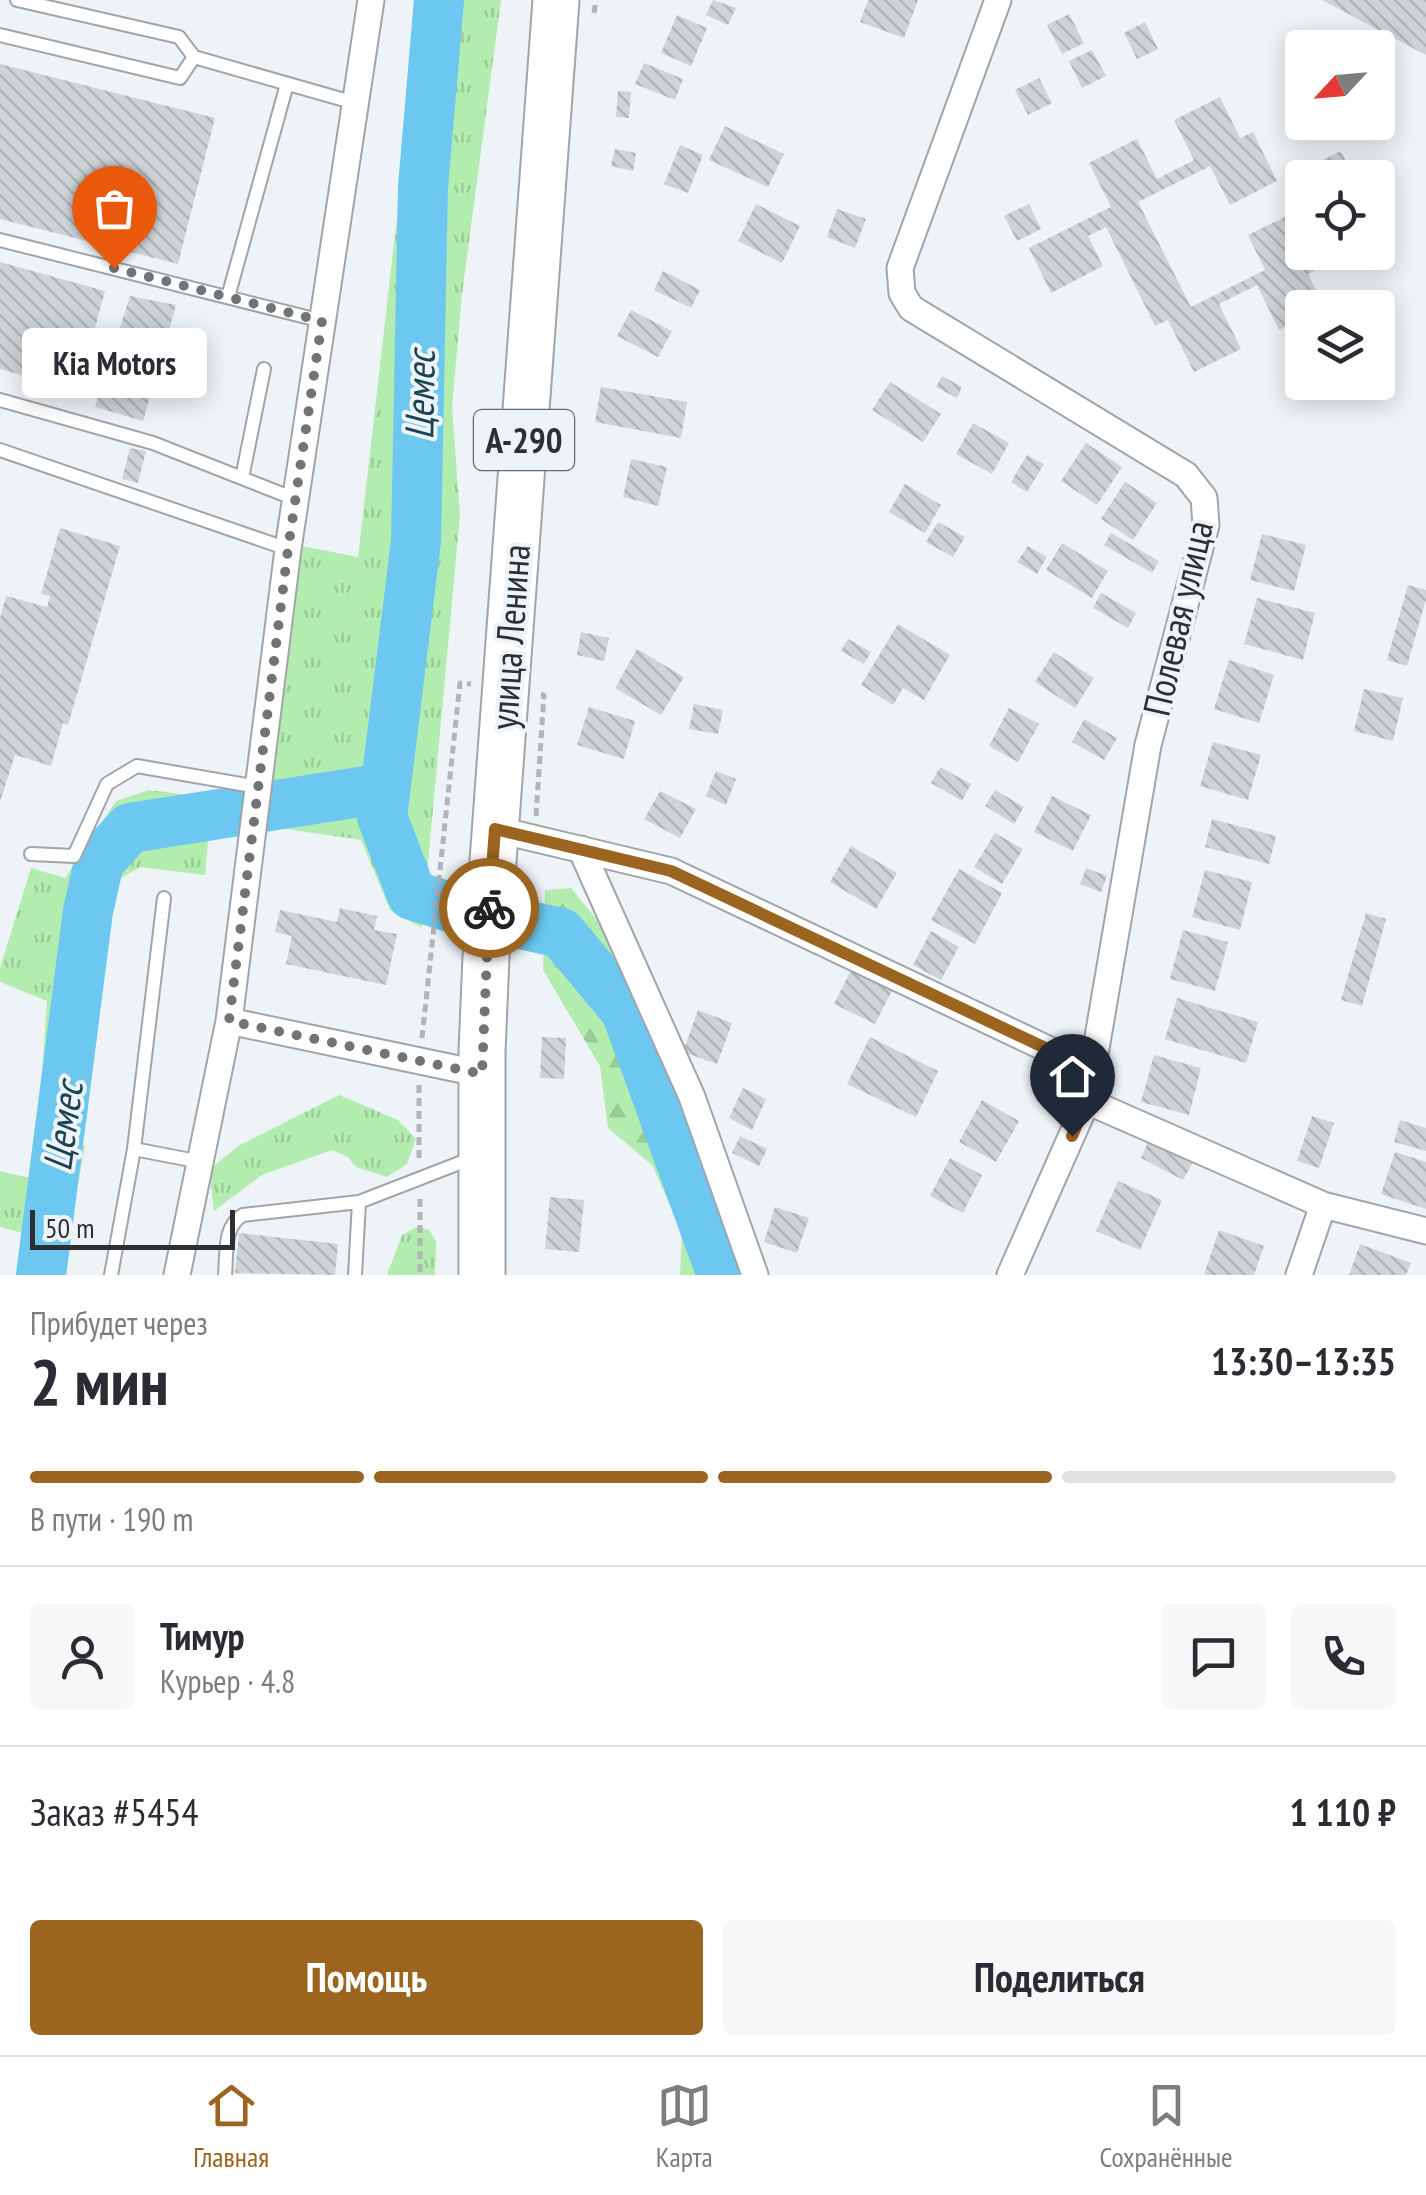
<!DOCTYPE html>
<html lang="ru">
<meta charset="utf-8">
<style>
:root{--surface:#fff;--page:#f7f7f7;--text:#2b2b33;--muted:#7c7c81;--line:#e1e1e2;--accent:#9b641f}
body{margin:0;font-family:"PT Sans Narrow",sans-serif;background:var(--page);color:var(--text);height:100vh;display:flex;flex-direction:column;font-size:38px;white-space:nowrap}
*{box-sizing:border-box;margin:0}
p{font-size:32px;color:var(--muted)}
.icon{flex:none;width:55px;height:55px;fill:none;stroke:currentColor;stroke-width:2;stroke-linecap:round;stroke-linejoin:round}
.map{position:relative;height:1275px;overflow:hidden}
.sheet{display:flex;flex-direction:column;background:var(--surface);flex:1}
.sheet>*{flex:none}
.needle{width:65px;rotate:244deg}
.controls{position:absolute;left:1285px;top:30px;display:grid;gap:20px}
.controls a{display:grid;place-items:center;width:110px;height:110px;border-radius:10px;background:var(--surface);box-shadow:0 5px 25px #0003;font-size:50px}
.scale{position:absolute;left:30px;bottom:25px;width:205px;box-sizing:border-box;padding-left:10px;border:5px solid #2d2f31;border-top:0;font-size:28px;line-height:35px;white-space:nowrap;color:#2d2f31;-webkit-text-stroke:8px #eef3f8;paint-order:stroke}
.pin{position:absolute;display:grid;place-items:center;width:85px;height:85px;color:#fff;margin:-102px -42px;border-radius:50% 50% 50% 0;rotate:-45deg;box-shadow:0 0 10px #0007}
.pin .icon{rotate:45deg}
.courier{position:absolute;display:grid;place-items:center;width:100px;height:100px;margin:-50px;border:8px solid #9b641f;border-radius:50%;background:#fff;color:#222;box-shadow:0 2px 12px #0007}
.bubble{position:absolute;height:70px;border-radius:10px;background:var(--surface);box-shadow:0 5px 25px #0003;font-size:32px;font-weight:800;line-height:70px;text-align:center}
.summary em{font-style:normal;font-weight:800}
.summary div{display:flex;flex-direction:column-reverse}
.summary{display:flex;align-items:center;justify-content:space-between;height:170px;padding:0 30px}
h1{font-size:65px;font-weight:800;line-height:75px}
.bar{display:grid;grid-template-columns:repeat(4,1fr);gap:15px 10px;align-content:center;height:120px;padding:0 30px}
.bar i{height:12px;border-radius:8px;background:var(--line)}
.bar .selected{background:var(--accent)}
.bar p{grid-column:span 4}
.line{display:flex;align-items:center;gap:25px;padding:0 30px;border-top:2px solid var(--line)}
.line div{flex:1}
.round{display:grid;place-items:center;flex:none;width:105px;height:105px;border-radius:10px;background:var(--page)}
.button{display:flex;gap:20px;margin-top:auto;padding:20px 30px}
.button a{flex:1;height:115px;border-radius:10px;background:var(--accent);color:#fff;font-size:40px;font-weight:800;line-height:115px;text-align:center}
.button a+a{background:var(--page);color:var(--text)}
.dock{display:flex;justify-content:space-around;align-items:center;height:140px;border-top:2px solid var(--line);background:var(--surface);font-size:28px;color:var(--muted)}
.dock a{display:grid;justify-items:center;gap:5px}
.dock .selected{color:var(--accent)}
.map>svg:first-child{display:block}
</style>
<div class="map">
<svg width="1426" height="1275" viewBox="0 0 1426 1275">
<defs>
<pattern id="grass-tufts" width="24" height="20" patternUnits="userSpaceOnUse" patternTransform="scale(2.5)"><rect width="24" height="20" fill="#b3ecaf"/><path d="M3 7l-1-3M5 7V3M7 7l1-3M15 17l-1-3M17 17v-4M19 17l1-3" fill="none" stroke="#9acb97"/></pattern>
<pattern id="forest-firs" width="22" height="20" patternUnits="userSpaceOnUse" patternTransform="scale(2.5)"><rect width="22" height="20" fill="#b3ecaf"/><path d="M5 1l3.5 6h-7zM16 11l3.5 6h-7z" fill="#9acb97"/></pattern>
<pattern id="building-back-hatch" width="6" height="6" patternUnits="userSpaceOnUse" patternTransform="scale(2.5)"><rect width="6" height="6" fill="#ced3d7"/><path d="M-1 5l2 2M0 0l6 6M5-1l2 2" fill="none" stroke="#b1b5b9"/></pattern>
</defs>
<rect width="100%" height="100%" fill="#eef3f8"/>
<path fill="url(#grass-tufts)" d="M 422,0 L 501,0 L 462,294 L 452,407 L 460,515 L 422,928 L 390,910 L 361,840 L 266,826 L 302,546 L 358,557 Z
M 149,790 L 212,798 L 205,875 L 140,867 L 116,881 L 86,1124 L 39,1115 L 47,1001 L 0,982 L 0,968 L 31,868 L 65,878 L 116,801 Z
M 339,1095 L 398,1120 L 416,1139 L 407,1164 L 387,1177 L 356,1167 L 348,1157 L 332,1150 L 262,1175 L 214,1211 L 209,1170 L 238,1146 Z
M 39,1135 L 85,1146 L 62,1275 L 22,1275 L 31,1235 L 0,1227 L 0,1171 L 34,1179 Z
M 417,1227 L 429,1230 L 436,1241 L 435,1275 L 387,1275 L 402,1235 Z"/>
<path fill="url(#forest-firs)" d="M 571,888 L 606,931 L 672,1064 L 745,1275 L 680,1275 L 682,1232 L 652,1165 L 608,1128 L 600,1066 L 543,970 L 545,890 Z"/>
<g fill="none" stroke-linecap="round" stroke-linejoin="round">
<path stroke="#6cc8f1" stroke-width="50" d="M 439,0 L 423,187 L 416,541 L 382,817 L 412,895 L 462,911 L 561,933 L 626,1011 L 722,1275
M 41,1275 L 88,911 L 99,862 L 130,828 L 385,788"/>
</g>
<path fill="url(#building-back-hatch)" d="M 713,0 L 736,8 L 728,25 L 706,15 Z
M 868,0 L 918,0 L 904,38 L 860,22 Z
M 1322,0 L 1426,0 L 1426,55 Z
M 1069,14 L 1084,43 L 1062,54 L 1047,25 Z
M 677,15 L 707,28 L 691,66 L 661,53 Z
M 1145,22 L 1158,49 L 1137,59 L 1124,33 Z
M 1092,50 L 1106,76 L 1082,88 L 1069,61 Z
M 644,63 L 683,79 L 675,100 L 635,84 Z
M 0,64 L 215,118 L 178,264 L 0,219 Z
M 1039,78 L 1052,103 L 1028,115 L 1015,90 Z
M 618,91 L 631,92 L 629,118 L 616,117 Z
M 1220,97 L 1240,138 L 1253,132 L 1277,181 L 1230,205 L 1210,166 L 1138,202 L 1191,307 L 1265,270 L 1248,235 L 1293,213 L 1302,233 L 1302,252 L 1313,252 L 1320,268 L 1308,274 L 1325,308 L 1302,308 L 1302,318 L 1279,330 L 1257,285 L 1219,304 L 1241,349 L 1194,372 L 1168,320 L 1155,326 L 1106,227 L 1088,236 L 1103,266 L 1051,293 L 1029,248 L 1111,207 L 1089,163 L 1137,139 L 1157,179 L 1194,160 L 1174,120 Z
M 725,126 L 784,154 L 768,187 L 709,160 Z
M 680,145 L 703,155 L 688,193 L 664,184 Z
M 615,149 L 636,153 L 633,171 L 611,166 Z
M 1341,151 L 1351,172 L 1340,178 L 1323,178 L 1316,163 Z
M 756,204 L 800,226 L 782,263 L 738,241 Z
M 1029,204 L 1041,229 L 1017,241 L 1004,216 Z
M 837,209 L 866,219 L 855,248 L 827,237 Z
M 0,262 L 105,291 L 78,391 L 0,369 Z
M 663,271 L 700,290 L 691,308 L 654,290 Z
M 130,296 L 176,305 L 143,421 L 95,407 Z
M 631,310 L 672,331 L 658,357 L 617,336 Z
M 942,376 L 962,387 L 957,398 L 936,387 Z
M 890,382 L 941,414 L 923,442 L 872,410 Z
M 601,387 L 687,402 L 681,438 L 595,422 Z
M 973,423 L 1009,443 L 992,474 L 956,454 Z
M 1086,443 L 1122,467 L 1097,505 L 1061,481 Z
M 130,448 L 146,451 L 138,483 L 122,479 Z
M 1027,455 L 1044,464 L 1027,492 L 1011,482 Z
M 631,459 L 667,467 L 658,506 L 623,497 Z
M 1125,482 L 1157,503 L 1133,540 L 1101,519 Z
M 905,484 L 941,505 L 925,533 L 889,512 Z
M 938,522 L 965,537 L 953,557 L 926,542 Z
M 60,528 L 120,546 L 68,725 L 63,723 L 51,766 L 15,755 L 0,802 L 0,618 L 6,596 L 47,607 L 50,596 L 41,594 Z
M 1111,533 L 1159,561 L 1152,573 L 1104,545 Z
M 1262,534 L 1306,545 L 1294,591 L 1250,580 Z
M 1062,543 L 1108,571 L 1092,598 L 1046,570 Z
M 1028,546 L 1047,557 L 1037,574 L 1017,562 Z
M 1408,585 L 1426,590 L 1426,599 L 1407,666 L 1387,660 Z
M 1101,593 L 1136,613 L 1128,628 L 1093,608 Z
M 1257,598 L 1315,613 L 1303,660 L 1244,644 Z
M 898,624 L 950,655 L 924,700 L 903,688 L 893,705 L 861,685 Z
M 581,632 L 609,638 L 604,661 L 577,655 Z
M 848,639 L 871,652 L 864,664 L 841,651 Z
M 637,649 L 684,677 L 661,715 L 615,688 Z
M 1054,652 L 1094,678 L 1075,708 L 1035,682 Z
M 1229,660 L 1274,675 L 1259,723 L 1214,709 Z
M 1364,689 L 1403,698 L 1393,741 L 1354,731 Z
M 694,704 L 723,710 L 718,734 L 689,729 Z
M 589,707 L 635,721 L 624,759 L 577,745 Z
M 1009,708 L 1039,724 L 1018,762 L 989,746 Z
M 1084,719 L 1117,738 L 1104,760 L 1072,742 Z
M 1213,742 L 1261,755 L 1248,800 L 1200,786 Z
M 940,767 L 971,784 L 962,801 L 931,783 Z
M 716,771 L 736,779 L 726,805 L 706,796 Z
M 995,790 L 1024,807 L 1014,824 L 985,806 Z
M 660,791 L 696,809 L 680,838 L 644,819 Z
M 1052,796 L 1091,815 L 1073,851 L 1034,832 Z
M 1212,819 L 1276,836 L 1269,864 L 1205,847 Z
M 995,833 L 1023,849 L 1002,884 L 974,867 Z
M 851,846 L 897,873 L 876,909 L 830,882 Z
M 1086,868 L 1107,876 L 1101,892 L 1080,884 Z
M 959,869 L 1002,893 L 975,944 L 931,920 Z
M 1205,870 L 1252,882 L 1240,930 L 1192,917 Z
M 340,908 L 377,916 L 374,930 L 397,934 L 386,985 L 286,964 L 292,936 L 275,932 L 280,910 L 337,922 Z
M 1366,913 L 1386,919 L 1362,1006 L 1341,1000 Z
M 1183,930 L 1228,942 L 1215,991 L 1170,979 Z
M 931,931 L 959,947 L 941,980 L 913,965 Z
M 853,966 L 894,987 L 875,1024 L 834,1004 Z
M 1177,998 L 1258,1022 L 1246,1063 L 1165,1039 Z
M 698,1010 L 732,1023 L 717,1064 L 683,1052 Z
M 542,1037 L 566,1038 L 564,1079 L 540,1078 Z
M 870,1037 L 938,1071 L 916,1117 L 847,1084 Z
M 1154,1055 L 1201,1068 L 1189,1115 L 1141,1102 Z
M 743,1088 L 766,1099 L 752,1130 L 729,1118 Z
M 982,1100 L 1019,1121 L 996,1162 L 959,1142 Z
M 1312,1116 L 1334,1123 L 1319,1168 L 1297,1161 Z
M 1400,1120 L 1426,1128 L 1426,1151 L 1394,1142 Z
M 740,1136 L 767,1149 L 759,1166 L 732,1153 Z
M 1149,1140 L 1193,1162 L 1183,1180 L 1141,1158 Z
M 1395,1152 L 1426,1162 L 1426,1209 L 1381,1194 Z
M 950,1158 L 982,1175 L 963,1213 L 930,1196 Z
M 1118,1181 L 1162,1200 L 1140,1250 L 1096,1231 Z
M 550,1197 L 584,1200 L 579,1252 L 545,1249 Z
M 775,1207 L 809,1218 L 797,1253 L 764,1242 Z
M 1219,1230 L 1264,1246 L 1254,1275 L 1204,1275 Z
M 239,1233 L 338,1244 L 335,1275 L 235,1273 Z
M 1360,1244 L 1411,1263 L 1406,1275 L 1349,1275 Z"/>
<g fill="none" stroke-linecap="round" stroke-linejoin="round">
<defs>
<path id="lane" d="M 17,0 L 179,37 L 194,57 L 355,103
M 0,35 L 180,78 L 194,57
M 0,240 L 322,321
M 228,297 L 287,84
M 0,400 L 153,443 L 295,499
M 0,450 L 288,549
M 242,478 L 264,369
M 31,854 L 74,856 L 107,784 L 137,766 L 258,787
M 134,1149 L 164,898
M 111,1275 L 134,1149 L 201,1162
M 225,1275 C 227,1254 223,1226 243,1215 L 359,1202
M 355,1275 L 359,1202 L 475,1157"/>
<path id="street" d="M 998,0 L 900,268 L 902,293 L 911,308 L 1186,475 L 1204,498 L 1206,525 L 1148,745 L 1087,1101 L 1010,1275
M 495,829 L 671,871 L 1092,1070
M 581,849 L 692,1097 L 755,1275
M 229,1021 L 482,1074
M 1087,1101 L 1323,1205 L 1426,1231
M 177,1275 L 229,1021 L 288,549 L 371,0
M 1299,1275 L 1323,1205"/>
<path id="highway" d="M 482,1275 L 482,1052 L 486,957 L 556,0"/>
</defs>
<use href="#lane" stroke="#a1a5aa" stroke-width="16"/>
<use href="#street" stroke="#a1a5aa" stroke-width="29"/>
<use href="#highway" stroke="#a1a5aa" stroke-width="49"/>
<path stroke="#b1b5b9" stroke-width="5" stroke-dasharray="8 5" stroke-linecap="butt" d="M 594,13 L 596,0
M 536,816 L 544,695 L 541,694
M 422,1038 L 460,683 L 471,684
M 419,1158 L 419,1084
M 420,1199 L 420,1275"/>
<use href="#lane" stroke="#fff" stroke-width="12"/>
<use href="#street" stroke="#fff" stroke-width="25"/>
<use href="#highway" stroke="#fff" stroke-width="45"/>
</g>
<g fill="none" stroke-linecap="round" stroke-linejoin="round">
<path stroke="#717477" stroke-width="10" stroke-dasharray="0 18" d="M 114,268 L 322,321 L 288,549 L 229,1021 L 482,1074 L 489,908"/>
<path stroke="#9b641f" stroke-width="12" d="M 489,908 L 495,829 L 671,871 L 1092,1070 L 1087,1101 L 1072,1136"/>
</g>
<g text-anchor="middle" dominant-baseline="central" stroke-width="8" stroke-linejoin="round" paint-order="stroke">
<rect fill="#eef3f8" stroke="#676a6d" stroke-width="2.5" x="474" y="410" width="100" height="60" rx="8"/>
<g font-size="35" font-weight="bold" fill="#2d2f31">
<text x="524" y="440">А-290</text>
</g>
<g font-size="38" fill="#2d2f31" stroke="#eef3f8">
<text transform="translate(1177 618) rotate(-77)">Полевая улица</text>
<text transform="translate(509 637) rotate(-86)">улица Ленина</text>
</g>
<g font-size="40" font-style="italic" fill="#1a4354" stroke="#eef3f8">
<text transform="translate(419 395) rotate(-89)">Цемес</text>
<text transform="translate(62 1126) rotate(-82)">Цемес</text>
</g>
</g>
</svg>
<div class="controls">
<a><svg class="needle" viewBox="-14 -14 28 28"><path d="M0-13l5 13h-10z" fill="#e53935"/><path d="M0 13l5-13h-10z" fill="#7c7c81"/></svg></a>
<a><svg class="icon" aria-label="locate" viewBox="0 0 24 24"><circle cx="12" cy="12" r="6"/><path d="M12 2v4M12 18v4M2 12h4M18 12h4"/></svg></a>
<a><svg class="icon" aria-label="layers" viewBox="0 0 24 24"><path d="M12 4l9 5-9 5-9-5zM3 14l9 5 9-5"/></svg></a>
</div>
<div class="scale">50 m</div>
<div class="pin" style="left:114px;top:268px;background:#ea580c"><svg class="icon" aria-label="bag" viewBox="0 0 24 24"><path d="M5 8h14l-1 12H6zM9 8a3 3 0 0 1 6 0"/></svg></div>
<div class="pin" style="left:1072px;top:1136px;background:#1f2937"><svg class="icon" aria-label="home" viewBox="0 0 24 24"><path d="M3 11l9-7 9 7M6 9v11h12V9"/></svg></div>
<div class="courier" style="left:489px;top:908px"><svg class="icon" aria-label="bike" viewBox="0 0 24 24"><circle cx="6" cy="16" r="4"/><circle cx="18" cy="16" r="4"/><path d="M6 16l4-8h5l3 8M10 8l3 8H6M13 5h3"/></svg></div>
<div class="bubble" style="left:22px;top:328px;width:185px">Kia Motors</div>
</div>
<section class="sheet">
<div class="summary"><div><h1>2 мин</h1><p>Прибудет через</p></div><em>13:30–13:35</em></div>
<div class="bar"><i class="selected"></i><i class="selected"></i><i class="selected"></i><i></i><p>В пути · 190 m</p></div>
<div class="line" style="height:180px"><a class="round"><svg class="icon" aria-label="person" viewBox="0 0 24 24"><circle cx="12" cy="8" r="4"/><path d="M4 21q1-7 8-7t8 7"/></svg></a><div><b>Тимур</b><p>Курьер · 4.8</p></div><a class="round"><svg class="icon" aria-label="chat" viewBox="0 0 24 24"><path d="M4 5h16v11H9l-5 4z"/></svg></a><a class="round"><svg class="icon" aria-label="phone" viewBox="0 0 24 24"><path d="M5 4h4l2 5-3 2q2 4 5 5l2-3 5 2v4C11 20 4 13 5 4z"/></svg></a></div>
<div class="line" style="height:130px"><div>Заказ #5454</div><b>1 110 ₽</b></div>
<div class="button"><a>Помощь</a><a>Поделиться</a></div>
</section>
<nav class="dock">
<a class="selected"><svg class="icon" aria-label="home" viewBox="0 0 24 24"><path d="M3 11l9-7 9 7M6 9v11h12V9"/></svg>Главная</a>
<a><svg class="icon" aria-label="map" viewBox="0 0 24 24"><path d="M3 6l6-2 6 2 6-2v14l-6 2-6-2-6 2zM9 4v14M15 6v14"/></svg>Карта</a>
<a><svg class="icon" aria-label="saved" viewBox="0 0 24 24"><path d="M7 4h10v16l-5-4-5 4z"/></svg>Сохранённые</a>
</nav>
